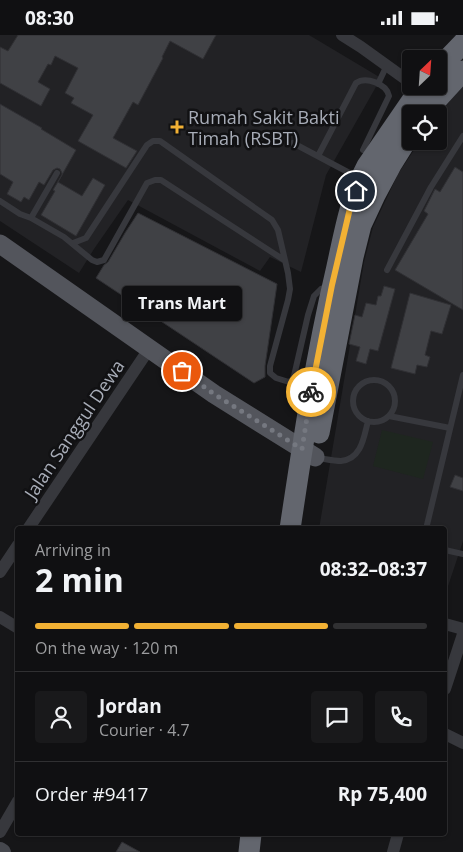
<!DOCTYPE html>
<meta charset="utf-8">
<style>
:root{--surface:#101012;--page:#19191b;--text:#f1f3f6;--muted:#9c9d9f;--line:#303032;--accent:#f2b134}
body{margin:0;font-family:"Open Sans",sans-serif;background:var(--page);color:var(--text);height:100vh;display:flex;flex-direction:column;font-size:19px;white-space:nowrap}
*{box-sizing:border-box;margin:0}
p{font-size:16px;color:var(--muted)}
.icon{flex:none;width:28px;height:28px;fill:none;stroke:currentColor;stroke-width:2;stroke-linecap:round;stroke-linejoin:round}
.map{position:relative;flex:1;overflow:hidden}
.drawer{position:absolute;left:15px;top:491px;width:432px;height:310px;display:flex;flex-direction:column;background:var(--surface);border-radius:5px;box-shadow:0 1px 4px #0004,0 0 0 1px var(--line)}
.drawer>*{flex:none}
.needle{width:32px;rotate:25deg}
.fabs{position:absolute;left:402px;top:15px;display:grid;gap:10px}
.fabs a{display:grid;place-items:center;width:45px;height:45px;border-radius:5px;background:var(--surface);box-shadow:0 1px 4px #0004,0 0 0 1px var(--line);font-size:25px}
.pin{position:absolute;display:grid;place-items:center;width:42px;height:42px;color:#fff;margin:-21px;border:2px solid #fff;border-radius:50%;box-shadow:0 1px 5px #0007}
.courier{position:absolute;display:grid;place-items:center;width:50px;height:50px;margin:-25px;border:4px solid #f2b134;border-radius:50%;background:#fff;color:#222;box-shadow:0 1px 6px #0007}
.bubble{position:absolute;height:35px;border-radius:5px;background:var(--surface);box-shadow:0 1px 4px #0004,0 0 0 1px var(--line);font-size:16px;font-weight:700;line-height:35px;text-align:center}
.head em{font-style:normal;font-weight:700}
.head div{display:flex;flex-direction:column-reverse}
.head{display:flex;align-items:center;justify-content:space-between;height:85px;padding:0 20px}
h1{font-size:32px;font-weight:700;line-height:38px}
.bar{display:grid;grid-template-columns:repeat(4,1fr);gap:8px 5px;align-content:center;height:60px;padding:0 20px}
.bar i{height:6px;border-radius:4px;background:var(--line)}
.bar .on{background:var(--accent)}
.bar p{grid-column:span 4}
.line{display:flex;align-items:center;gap:12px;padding:0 20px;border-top:1px solid var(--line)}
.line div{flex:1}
.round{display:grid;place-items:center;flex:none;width:52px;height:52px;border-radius:5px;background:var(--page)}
.status{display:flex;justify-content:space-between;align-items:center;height:35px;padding:0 25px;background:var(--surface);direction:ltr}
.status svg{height:14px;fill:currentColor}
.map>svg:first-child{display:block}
</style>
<div class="status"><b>08:30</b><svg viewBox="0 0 49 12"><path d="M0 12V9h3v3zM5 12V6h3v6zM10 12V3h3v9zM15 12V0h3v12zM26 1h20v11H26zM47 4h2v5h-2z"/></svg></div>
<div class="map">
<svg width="463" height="817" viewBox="0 0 463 817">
<rect width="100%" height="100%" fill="#161618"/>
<path fill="#222225" d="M 0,0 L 309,0 L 381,43 L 326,140 L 301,237 L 270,222 L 260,236 L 128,165 L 94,214 L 79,238 L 0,186 Z
M 463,50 L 463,506 L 445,560 L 445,494 L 319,494 L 364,227 L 373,192 L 398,139 L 420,106 L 439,106 L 439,79 Z"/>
<path fill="#1e261f" d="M 382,395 L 433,407 L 423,444 L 373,431 Z"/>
<path fill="#404145" stroke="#303034" d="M 18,0 L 216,0 L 203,24 L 170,6 L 162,22 L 163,23 L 138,70 L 133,67 L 113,103 L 137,116 L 126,133 L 78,106 L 93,80 L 71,68 L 74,63 L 65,58 L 78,33 L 55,21 L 51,30 L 48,29 L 38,47 L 50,54 L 41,71 L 0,48 L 0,12 L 8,16 Z
M 0,69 L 42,93 L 41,94 L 76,115 L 58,147 L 82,161 L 93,143 L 105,150 L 76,201 L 41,180 L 55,156 L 53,155 L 62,140 L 62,138 L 60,134 L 57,133 L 53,135 L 44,150 L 39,147 L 29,165 L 24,162 L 21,167 L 7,159 L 13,147 L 0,139 Z
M 455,132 L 463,137 L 463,275 L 395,235 L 428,179 L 424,176 L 435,154 L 440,157 Z
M 138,178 L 277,249 L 265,331 L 265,342 L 254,348 L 96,243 L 104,230 L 108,227 L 125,198 Z
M 384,251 L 395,254 L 378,316 L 370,314 L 366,329 L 356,326 L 360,312 L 349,309 L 355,280 L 362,282 L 366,268 L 376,270 L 378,261 L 381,261 Z
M 410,258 L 451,270 L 442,299 L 431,296 L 425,320 L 430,322 L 427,332 L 417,330 L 415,339 L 391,333 Z
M 455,440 L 463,443 L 463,456 L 450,452 Z
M 122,807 L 140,817 L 116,817 Z"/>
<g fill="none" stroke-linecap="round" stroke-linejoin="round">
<path stroke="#37383d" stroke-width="6" d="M 378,49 L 387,30
M 293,108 L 359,143
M 318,121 L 356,48 C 366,41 387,49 389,61 L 363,115
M 0,166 L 20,179 L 31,183 L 64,202 L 92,225 L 97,227 L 104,225 L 147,148 L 155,145 L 161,145 L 284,225
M 31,183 L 57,138
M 73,208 L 86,203 L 147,110 L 153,106 L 160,106 L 272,185 L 278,195 L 288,238 L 290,254 L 288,265 L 270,331 L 270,338 L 276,343 L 289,347 L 292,345 L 294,341 L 308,280 L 314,261 L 321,254 L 328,251
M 387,235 L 431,152 L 463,101
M353 366a21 21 0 1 1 42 0a21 21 0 1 1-42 0Z
M 389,381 L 450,393
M 318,423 C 325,424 334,426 341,426 C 362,424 364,401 368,386
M 426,494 L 463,340
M 445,515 L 463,519"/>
<path stroke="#37383d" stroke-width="12" d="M 342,0 L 361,12 L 411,48
M 28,494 L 149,314
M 0,537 L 18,510
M 0,582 L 18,593
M 445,589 L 463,594
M 445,654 L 463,599
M 445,699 L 463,708
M 0,797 L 18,766
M 393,817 L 398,799"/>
<path stroke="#45474d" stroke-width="16" d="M 0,815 L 3,817"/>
<path stroke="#53555c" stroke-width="19" d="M 0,209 L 214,359 L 315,422"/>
<path stroke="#63666e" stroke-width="21" d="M 439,33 L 463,8
M 425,79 L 432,70 L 463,36
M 319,398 L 353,222 L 361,190 L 375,160 L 391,130 L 411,98
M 290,494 C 303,407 316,321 336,236 C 344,200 350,163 367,131 L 422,51
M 249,817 L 251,799"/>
</g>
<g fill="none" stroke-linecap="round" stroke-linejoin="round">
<path stroke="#757880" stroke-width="5" stroke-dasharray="0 9" d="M 182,336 L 214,359 L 302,414 L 311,357"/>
<path stroke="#f2b134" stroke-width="6" d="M 311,357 L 332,250 L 351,169 L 356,156"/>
</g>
<path fill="#f2b134" stroke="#111113" stroke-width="2" d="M174.5 84.5h5v5h5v5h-5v5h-5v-5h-5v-5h5z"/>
<g text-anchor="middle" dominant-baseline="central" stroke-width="5" stroke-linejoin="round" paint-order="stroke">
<g font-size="18" fill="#a8adb8" stroke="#111113" text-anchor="start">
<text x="188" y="82">Rumah Sakit Bakti<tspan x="188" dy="21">Timah (RSBT)</tspan></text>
</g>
<g font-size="18" fill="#a8adb8" stroke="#111113">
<text transform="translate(74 394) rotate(-56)">Jalan Sanggul Dewa</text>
</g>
</g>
</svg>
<div class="fabs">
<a><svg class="needle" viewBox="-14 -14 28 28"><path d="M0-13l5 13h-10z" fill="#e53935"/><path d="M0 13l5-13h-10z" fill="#9c9d9f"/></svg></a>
<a><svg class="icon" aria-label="locate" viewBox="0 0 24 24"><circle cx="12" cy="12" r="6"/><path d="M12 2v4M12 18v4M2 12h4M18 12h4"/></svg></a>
</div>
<div class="pin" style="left:182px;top:336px;background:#ea580c"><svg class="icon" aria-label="bag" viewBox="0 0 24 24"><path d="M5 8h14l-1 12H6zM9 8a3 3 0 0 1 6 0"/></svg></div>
<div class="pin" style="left:356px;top:156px;background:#1f2937"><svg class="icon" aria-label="home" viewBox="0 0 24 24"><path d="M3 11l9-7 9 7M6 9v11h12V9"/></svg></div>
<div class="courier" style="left:311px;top:357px"><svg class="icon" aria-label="bike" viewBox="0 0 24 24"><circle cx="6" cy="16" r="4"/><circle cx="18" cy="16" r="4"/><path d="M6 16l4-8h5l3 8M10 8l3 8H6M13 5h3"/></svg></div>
<div class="bubble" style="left:122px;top:251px;width:120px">Trans Mart</div>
<section class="drawer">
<div class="head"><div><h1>2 min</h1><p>Arriving in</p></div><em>08:32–08:37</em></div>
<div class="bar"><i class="on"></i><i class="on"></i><i class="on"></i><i></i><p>On the way · 120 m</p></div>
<div class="line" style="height:90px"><a class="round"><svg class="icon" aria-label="person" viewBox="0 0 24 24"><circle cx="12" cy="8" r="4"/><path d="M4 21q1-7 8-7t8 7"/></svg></a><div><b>Jordan</b><p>Courier · 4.7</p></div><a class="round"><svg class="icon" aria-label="chat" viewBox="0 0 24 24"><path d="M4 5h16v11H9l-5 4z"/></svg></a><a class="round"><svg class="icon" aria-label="phone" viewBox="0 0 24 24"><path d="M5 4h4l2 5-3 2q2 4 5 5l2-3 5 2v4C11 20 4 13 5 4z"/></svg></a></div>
<div class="line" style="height:65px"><div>Order #9417</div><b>Rp 75,400</b></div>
</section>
</div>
